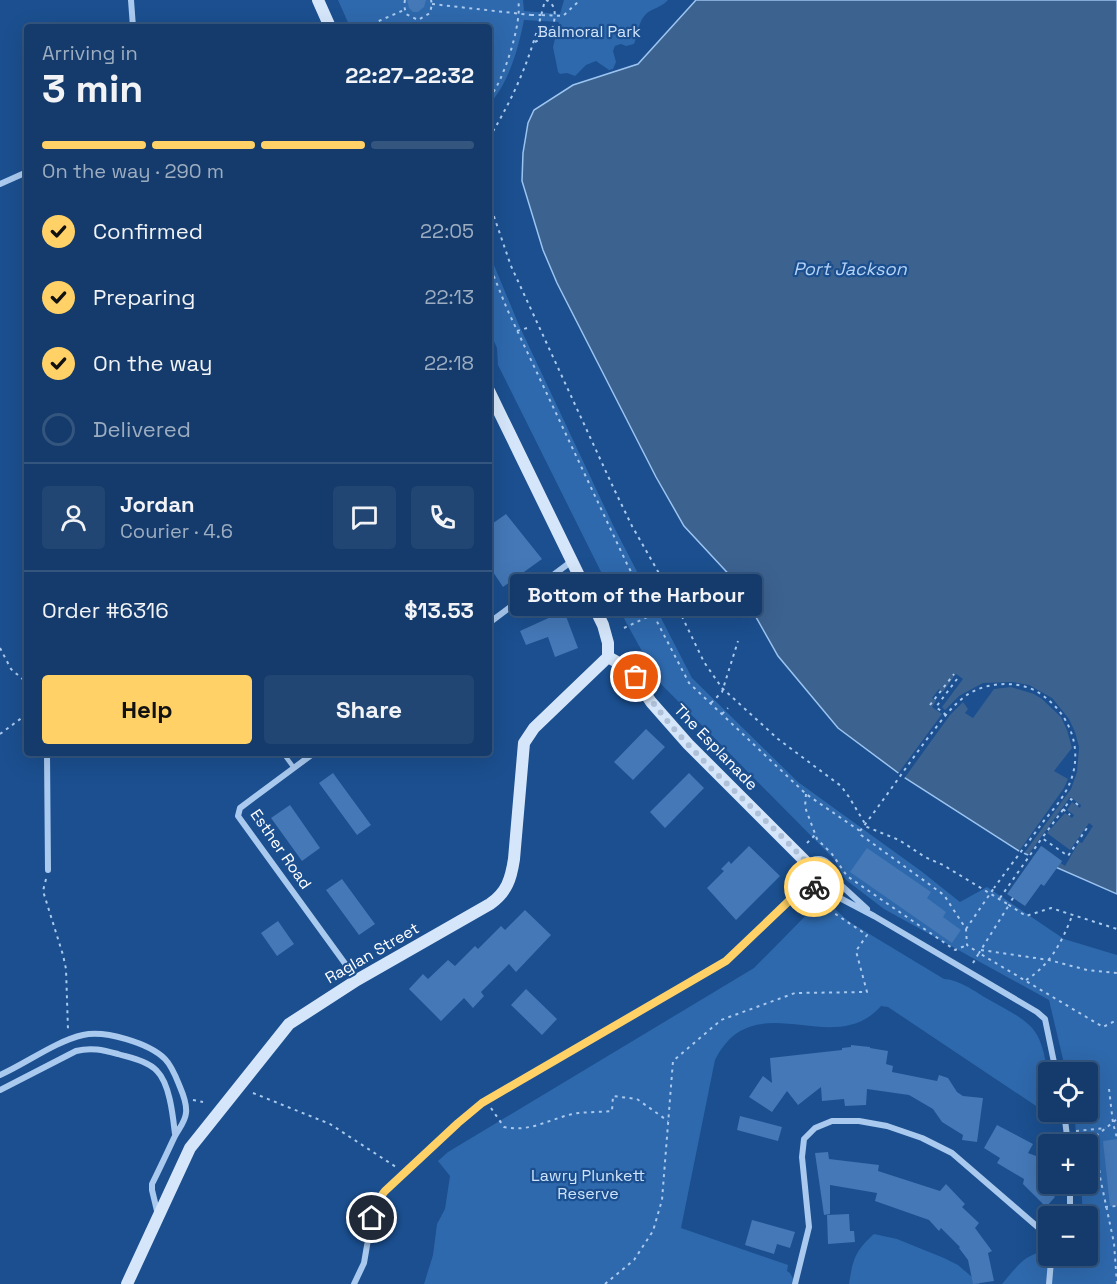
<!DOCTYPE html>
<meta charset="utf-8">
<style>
:root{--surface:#143b6b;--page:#214673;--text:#f1f3f6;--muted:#9dadc1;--line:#33557e;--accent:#ffd166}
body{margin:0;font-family:"Space Grotesk",sans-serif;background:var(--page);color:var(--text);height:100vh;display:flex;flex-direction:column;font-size:22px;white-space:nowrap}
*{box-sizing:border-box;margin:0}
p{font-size:20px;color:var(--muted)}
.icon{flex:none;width:33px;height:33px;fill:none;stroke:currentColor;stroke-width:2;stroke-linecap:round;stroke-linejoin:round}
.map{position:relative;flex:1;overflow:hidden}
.side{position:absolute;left:24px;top:24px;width:468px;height:732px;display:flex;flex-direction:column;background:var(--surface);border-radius:6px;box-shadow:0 6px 24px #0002,0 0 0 2px var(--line)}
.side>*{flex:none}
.tools{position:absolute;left:1038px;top:1062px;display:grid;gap:12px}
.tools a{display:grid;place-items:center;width:60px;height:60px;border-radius:6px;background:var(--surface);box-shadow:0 6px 24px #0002,0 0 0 2px var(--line);font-size:30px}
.pin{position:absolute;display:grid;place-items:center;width:51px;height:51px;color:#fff;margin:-26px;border:3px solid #fff;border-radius:50%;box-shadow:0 2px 6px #0007}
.courier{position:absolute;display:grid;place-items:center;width:60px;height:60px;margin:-30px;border:4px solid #ffd166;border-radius:50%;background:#fff;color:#222;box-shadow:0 2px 8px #0007}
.bubble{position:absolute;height:42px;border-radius:6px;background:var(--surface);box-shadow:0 6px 24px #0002,0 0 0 2px var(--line);font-size:20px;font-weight:700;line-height:42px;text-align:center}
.overview em{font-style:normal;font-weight:700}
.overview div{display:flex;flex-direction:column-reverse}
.overview{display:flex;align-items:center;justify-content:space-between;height:102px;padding:0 18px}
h1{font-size:39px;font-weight:700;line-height:45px}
.bar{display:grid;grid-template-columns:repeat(4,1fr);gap:9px 6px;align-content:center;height:72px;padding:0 18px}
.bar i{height:8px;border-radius:4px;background:var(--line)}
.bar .current{background:var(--accent)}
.bar p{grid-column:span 4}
.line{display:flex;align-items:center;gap:15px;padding:0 18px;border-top:2px solid var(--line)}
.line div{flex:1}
.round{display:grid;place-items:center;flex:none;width:63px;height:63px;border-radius:6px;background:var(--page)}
ol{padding:0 18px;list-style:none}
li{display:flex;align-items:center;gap:18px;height:66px}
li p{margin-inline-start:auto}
li .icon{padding:6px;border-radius:50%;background:var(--accent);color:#111;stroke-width:4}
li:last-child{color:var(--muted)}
li i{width:33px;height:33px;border:3px solid var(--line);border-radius:50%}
.cta{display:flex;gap:12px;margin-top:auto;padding:12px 18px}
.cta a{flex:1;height:69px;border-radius:6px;background:var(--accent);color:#111;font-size:24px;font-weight:700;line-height:69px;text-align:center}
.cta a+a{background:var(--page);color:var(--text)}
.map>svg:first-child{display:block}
</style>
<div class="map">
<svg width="1117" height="1284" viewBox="0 0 1117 1284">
<rect width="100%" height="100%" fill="#1b4f8f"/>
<path fill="#2e69ad" d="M 338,0 L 523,0 L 524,11 L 560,14 L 564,0 L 668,0 C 662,7 654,8 647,13 C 638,21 638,34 634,44 L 626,46 L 621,44 L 615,46 L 613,51 L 616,62 L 613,69 L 609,70 L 596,61 L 586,65 L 575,76 L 567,73 L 560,74 L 558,72 L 553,47 L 559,22 L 524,20 C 519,46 508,86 489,104 L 489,27 L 350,27 Z
M 489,253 L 518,323 L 614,527 L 692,678 L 798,782 L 921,871 L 960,902 L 987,887 L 1064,939 L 1117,955 L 1117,1284 L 849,1284 C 853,1259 855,1251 874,1234 L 897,1239 L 944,1258 L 958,1265 L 980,1284 L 1002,1284 C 1019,1264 1022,1257 1048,1249 L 1048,1256 L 1088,1256 L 1088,1216 L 1083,1216 L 1081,1184 L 1088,1184 L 1088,1144 L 1077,1144 L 1074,1112 L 1088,1112 L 1088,1072 L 1066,1072 L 1049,1000 L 884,909 L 846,880 L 834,859 L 659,682 L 627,624 L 498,365 L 497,348 L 489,330 Z
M 823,898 L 848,921 L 944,979 C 957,979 975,991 986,998 C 1001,1007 1022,1016 1033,1029 C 1049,1049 1048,1087 1048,1112 L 1051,1112 L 1051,1116 L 888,1007 L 881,1006 C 833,1061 754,982 715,1060 L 681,1228 L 788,1265 L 787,1271 L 790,1273 L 796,1284 L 424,1284 L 433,1255 L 437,1224 L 445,1209 L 450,1176 L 438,1161 L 448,1152 L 754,968 Z"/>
<path fill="#3c6290" stroke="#9cc4f0" stroke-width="1.5" d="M 696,0 L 1117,0 L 1117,894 L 1019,851 L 905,778 L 838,728 L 778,656 L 736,582 L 684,526 L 656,477 L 557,283 L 543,250 L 522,181 L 523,153 L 528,123 L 534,110 L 573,85 L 638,64 Z"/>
<path fill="#1b4f8f" d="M 956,674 L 963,679 L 942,707 L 945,710 L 959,696 L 983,683 L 1012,682 L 1029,685 L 1052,698 L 1069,719 L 1075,732 L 1079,747 L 1077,772 L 1071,789 L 1022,856 L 1017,854 L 1064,788 L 1068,779 L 1054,771 L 1072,748 L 1067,730 L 1061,717 L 1042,699 L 1034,694 L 1011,687 L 994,689 L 973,718 L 965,713 L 968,709 L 963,702 L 950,715 L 903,780 L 897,775 L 942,714 L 932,707 L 936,701 L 932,698 L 939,689 L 943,692 Z
M 1070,797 L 1081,805 L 1080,808 L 1072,802 L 1067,810 L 1074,815 L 1072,818 L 1065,813 L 1047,833 L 1070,850 L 1089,823 L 1093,826 L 1082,843 L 1079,842 L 1065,866 L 1061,863 L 1062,861 L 1042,846 L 1031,860 L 1026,858 Z"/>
<path fill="#4478b7" d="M 407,0 L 426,0 L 424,7 L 418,12 L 413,12 L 409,8 Z
M 506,514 L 542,559 L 503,587 L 489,566 L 489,526 Z
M 564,611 L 578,648 L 555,657 L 548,637 L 526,645 L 520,631 Z
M 646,729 L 665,747 L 633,780 L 614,762 Z
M 333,773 L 371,825 L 357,835 L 319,783 Z
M 689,773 L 704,788 L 665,828 L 650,812 Z
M 290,805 L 320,848 L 302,861 L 271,818 Z
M 749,846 L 780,876 L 736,920 L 707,888 L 724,871 L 721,869 L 729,861 L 731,864 Z
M 1041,846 L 1062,861 L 1044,886 L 1041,884 L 1025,906 L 1007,894 Z
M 867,848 L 931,892 L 927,898 L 946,912 L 943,917 L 961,930 L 952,943 L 850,872 Z
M 342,879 L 375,924 L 359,935 L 326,890 Z
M 525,910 L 551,935 L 516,972 L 509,964 L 481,992 L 484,996 L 473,1008 L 464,998 L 441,1021 L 409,989 L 423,974 L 428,979 L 448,960 L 455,966 L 475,946 L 478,949 L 501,926 L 505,930 Z
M 278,921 L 294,944 L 277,956 L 261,933 Z
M 526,989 L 557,1019 L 542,1035 L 511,1005 Z
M 851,1045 L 870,1047 L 870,1048 L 888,1051 L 886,1064 L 893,1066 L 892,1072 L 937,1081 L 939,1075 L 948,1078 L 957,1092 L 963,1096 L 983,1098 L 977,1142 L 962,1140 L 963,1135 L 942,1122 L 933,1109 L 909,1095 L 867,1089 L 866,1105 L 845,1106 L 844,1099 L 822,1101 L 821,1087 L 798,1105 L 787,1091 L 772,1112 L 749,1097 L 763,1076 L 772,1083 L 770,1058 L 842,1050 L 842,1048 L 851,1047 Z
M 740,1116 L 782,1127 L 778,1141 L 737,1130 Z
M 997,1125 L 1033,1144 L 1028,1153 L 1047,1160 L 1039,1182 L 1055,1197 L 1046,1207 L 1023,1184 L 1024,1179 L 997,1163 L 1000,1158 L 984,1148 Z
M 1117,1139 L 1117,1206 L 1110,1206 L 1103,1141 Z
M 828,1152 L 829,1159 L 879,1165 L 878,1171 L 940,1191 L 946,1184 L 965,1204 L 962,1207 L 979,1223 L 975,1228 L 992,1251 L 988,1253 L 994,1281 L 973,1284 L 968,1260 L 959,1248 L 960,1247 L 941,1228 L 939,1231 L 929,1220 L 875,1201 L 877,1193 L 830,1185 L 830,1214 L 824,1215 L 815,1153 Z
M 849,1214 L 850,1231 L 854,1231 L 855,1242 L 828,1244 L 827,1215 Z
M 752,1220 L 795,1232 L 790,1248 L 777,1244 L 774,1254 L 745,1245 Z"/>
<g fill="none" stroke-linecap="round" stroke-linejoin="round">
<path stroke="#a9c9ee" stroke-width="2" stroke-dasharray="3 4.5" stroke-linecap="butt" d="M 405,0 L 404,5 L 406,14 L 418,20 L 430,13 L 432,4 L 431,0
M 432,4 L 531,15
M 542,15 L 563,16 L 580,0
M 365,27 L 404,10
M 535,42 L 550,34 C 555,23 559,5 546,0
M 489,98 C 503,83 523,21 518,0
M 489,138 C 518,90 532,54 545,0
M 489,202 L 511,266 L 614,489 L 632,526 L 672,596 L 704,662 L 722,688 L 778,739 L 841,786 L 849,797 L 867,827 L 899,840 L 925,857 L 943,865 L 1009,905 L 979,953 L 967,945 L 966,929 L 944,895 L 861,835 L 860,831 L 806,794 L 689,683 L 627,564 L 507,309 L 489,264
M 517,331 L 527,328
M 624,628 L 662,610
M 0,648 L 11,669 L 27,683
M 711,703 L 722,692 L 738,641
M 930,705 L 954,674
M 722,714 L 728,708
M 946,715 L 936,707 L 957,679
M 0,734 L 27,714
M 806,794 L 805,807 L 817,839 L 832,854 L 847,876 L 955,950 L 967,945
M 1078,805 L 1071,799 L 1042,838 L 1068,856 L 1089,825
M 1063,809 L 1070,815
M 807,843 L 815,835
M 46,879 L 43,891 L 63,955 L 66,969 L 68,1030
M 1000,898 L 1042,838
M 1013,898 L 1009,905 L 1026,916 L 1051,908 L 1117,929
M 966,929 L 994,888
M 981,950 L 1049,960 L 1087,970 L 1117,973
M 973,963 L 979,953 L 1103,1027 L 1117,1020
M 1026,980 C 1050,965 1062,942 1072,916
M 1109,1089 L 1113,1123 L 1117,1138
M 253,1093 L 330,1124 L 396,1167
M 193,1100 L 203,1102
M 491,1108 L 504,1127 C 532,1133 552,1117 578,1113 C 589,1112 601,1112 612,1111 L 613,1096 L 637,1099 L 668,1121
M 1076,1131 L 1106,1128
M 1105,1207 L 1117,1206
M 605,1284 L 634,1260 L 653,1231 L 662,1200 L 673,1061 L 721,1020 L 795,993 L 867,992 L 856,951 L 867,935 L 813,899
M 1117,1284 L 1114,1243 L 1100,1177 L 1096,1136 L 1117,1119"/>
<path stroke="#a9c9ee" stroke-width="4.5" d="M 283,753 L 294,768"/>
<path stroke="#a9c9ee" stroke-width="6" d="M 131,0 L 133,27
M 0,184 L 27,172
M 489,623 L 572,561
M 47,753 L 48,870
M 314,753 L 240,808 L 238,816 L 357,980
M804 873a14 14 0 1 1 28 0a14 14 0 1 1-28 0Z
M 831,876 L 867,909
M 819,887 L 874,916 L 1037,1012 L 1045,1019 L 1056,1072
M 793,897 L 804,877
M 0,1075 C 25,1064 56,1041 83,1035 C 105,1030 149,1043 165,1059 C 172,1066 176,1077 180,1087 C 183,1094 187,1105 186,1113 C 185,1123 178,1129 174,1138 C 167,1153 160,1168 152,1184 L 152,1190 L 158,1215
M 0,1090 L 76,1051 C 91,1047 103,1050 118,1054 C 131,1058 148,1061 157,1071 C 170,1084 173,1117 175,1134
M 1064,1112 L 1068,1144
M 1070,1216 L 1070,1184
M 354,1284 L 364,1263 L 374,1205 L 385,1191 L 458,1123 L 482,1103 L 726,961 L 793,898 L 814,887
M 795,1284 L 809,1227 L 802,1157 L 804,1139 L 815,1128 L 832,1121 L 859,1121 L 887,1126 L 922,1138 L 952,1153 L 1048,1236
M 1049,1284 L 1051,1261 L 1053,1256"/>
<path stroke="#d6e6fa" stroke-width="12" d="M 318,0 L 330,27
M 489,391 L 603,625 L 608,643 L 608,657
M 608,657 L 628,668 L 651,702 L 688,744 L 808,864
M 127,1284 L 190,1148 L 289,1024 L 357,980 L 490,904 C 507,892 511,879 514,859 L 524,743 L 534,728 L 608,657"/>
<path stroke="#a9c9ee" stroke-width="2" stroke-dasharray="3 4.5" stroke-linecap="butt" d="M 531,15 L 542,15
M 860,831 C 883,801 904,770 927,739 C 940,723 952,704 970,693 C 989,682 1017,681 1036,691 C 1071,712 1086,752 1067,789 C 1061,801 1051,812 1043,822 C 1027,844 1010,866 994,888"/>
</g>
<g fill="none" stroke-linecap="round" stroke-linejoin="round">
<path stroke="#afc1d8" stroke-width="6" stroke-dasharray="0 10.8" d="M 636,677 C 680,750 751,801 808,864 L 805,868 L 804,877 L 810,885 L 814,887"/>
<path stroke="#ffd166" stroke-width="8" d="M 372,1218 L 374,1205 L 385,1191 L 458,1123 L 482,1103 L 726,961 L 793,897 L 814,887"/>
</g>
<g text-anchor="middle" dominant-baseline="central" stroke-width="4.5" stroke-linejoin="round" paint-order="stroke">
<g font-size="16" fill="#cfe3fa" stroke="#1b4f8f">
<text x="589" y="31">Balmoral Park</text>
<text x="588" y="1175">Lawry Plunkett<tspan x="588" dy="18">Reserve</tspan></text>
</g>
<g font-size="16" fill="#fff" stroke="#1b4f8f">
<text transform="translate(716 747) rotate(46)">The Esplanade</text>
<text transform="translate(281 849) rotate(55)">Esther Road</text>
<text transform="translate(372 953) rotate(-30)">Raglan Street</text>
</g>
<g font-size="18" font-style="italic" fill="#b5d3f5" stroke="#1b4f8f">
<text x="850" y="268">Port Jackson</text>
</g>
</g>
</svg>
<div class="tools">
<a><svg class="icon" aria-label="locate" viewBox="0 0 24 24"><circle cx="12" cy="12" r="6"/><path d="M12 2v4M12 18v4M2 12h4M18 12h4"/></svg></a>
<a>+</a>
<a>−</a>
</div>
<div class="pin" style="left:636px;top:677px;background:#ea580c"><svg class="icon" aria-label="bag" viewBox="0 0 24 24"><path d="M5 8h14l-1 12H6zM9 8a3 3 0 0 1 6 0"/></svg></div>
<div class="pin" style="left:372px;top:1218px;background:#1f2937"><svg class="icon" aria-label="home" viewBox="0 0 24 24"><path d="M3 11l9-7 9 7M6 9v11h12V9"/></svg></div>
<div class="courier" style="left:814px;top:887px"><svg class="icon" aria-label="bike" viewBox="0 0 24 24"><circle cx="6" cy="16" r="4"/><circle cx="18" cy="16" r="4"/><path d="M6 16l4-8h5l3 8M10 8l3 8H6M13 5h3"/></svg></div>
<div class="bubble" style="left:510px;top:574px;width:252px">Bottom of the Harbour</div>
<section class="side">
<div class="overview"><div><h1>3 min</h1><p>Arriving in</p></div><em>22:27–22:32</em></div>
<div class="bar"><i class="current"></i><i class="current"></i><i class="current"></i><i></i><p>On the way · 290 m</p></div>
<ol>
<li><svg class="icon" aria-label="check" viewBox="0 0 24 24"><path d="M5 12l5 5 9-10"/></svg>Confirmed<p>22:05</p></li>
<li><svg class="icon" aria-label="check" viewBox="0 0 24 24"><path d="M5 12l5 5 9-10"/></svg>Preparing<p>22:13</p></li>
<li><svg class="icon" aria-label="check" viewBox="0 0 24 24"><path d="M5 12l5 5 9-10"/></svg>On the way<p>22:18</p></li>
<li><i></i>Delivered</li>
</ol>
<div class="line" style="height:108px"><a class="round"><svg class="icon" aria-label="person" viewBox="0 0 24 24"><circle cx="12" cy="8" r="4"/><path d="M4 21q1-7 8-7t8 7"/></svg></a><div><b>Jordan</b><p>Courier · 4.6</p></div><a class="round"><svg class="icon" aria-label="chat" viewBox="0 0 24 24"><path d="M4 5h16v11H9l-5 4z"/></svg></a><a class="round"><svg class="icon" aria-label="phone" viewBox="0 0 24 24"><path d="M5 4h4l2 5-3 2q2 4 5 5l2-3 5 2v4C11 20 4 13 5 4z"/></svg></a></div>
<div class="line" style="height:78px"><div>Order #6316</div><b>$13.53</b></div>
<div class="cta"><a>Help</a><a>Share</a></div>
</section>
</div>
